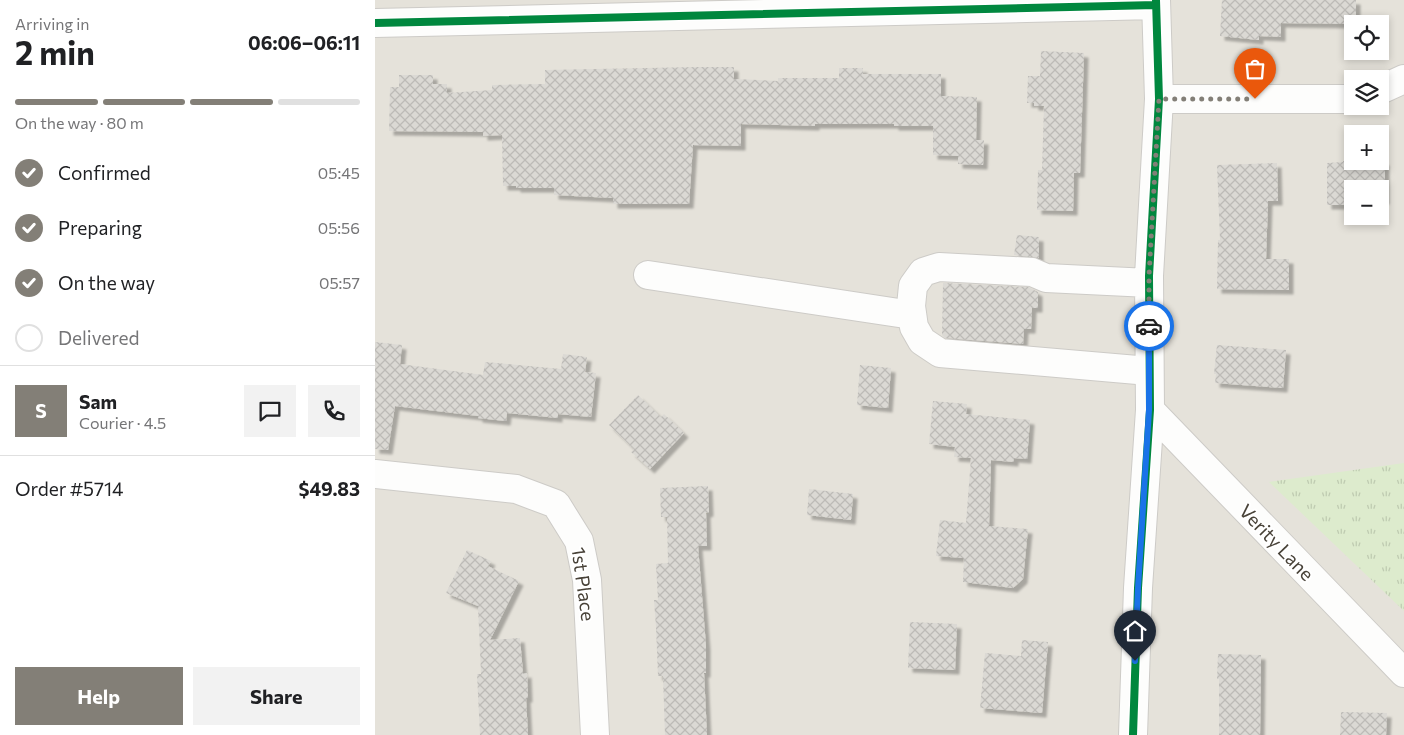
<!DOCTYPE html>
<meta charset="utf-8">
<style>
:root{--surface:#fff;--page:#f2f2f2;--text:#202124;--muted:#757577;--line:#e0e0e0;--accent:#837f77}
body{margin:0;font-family:Commissioner,sans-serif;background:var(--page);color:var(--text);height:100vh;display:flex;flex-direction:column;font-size:19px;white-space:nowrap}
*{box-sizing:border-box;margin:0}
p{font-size:16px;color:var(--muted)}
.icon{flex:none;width:28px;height:28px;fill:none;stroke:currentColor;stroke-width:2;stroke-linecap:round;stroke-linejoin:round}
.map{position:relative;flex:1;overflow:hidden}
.drawer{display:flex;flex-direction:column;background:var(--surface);width:375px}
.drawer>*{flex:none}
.fabs{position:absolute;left:969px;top:15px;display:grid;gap:10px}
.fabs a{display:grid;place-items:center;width:45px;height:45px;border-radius:0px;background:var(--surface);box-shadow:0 2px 8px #0003;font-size:25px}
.pin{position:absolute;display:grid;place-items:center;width:42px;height:42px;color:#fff;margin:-51px -21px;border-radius:50% 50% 50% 0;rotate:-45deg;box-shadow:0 0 5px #0007}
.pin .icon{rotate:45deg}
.courier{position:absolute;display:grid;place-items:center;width:50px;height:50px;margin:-25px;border:4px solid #1a73e8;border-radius:50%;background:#fff;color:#222;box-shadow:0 1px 6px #0007}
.head em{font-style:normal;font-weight:700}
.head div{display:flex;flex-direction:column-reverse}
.head{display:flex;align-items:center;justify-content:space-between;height:85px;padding:0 15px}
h1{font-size:32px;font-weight:700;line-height:38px}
.bar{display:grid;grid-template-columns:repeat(4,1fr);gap:8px 5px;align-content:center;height:60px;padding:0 15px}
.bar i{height:6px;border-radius:4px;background:var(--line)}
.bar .selected{background:var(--accent)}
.bar p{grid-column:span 4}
.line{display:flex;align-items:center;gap:12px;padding:0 15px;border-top:1px solid var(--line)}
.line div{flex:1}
.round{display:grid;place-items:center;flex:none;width:52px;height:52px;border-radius:0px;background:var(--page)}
ol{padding:0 15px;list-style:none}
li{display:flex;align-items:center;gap:15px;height:55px}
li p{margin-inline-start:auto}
li .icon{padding:5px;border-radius:50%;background:var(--accent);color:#fff;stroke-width:4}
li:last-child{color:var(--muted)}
li i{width:28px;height:28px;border:2px solid var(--line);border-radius:50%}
.primary-button{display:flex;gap:10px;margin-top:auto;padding:10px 15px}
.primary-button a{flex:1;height:58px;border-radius:0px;background:var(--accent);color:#fff;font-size:20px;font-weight:700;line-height:58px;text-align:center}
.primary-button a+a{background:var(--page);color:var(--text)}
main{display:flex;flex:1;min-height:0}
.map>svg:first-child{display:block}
</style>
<main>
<section class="drawer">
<div class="head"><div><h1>2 min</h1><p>Arriving in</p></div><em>06:06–06:11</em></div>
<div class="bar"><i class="selected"></i><i class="selected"></i><i class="selected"></i><i></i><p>On the way · 80 m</p></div>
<ol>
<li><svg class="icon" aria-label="check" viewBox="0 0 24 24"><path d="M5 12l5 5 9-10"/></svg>Confirmed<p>05:45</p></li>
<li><svg class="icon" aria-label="check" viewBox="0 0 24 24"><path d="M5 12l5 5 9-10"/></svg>Preparing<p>05:56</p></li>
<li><svg class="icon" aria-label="check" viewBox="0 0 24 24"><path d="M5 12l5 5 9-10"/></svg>On the way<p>05:57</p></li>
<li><i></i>Delivered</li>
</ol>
<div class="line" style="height:90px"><b class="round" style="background:var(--accent);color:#fff">S</b><div><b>Sam</b><p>Courier · 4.5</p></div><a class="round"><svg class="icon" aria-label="chat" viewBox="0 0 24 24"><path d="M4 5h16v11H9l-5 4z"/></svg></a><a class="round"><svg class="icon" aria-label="phone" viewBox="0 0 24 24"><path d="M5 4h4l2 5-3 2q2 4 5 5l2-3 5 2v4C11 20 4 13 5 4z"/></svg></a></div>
<div class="line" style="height:65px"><div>Order #5714</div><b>$49.83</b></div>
<div class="primary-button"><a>Help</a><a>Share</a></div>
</section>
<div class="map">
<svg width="1029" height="735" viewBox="0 0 1029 735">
<defs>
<pattern id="grass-tufts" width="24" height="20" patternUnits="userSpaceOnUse" patternTransform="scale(1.25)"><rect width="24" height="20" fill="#ddebcd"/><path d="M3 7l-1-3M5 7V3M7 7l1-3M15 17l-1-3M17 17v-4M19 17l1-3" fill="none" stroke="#bfcbb1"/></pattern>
<pattern id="building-cross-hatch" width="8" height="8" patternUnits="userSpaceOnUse" patternTransform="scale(1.25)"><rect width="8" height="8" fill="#dbd9d4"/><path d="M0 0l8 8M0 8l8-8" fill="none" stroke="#bdbbb7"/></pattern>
<filter id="shadow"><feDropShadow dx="4.5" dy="4.5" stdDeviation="1" flood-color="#0004"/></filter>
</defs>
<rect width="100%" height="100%" fill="#f1f0ec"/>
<path fill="#e5e2da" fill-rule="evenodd" d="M 0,0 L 1029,0 L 1029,735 L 0,735 ZM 978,24 L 1005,24 L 1005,51 L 978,51 ZM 978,79 L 1005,79 L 1005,106 L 978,106 ZM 978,134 L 1005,134 L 1005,161 L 978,161 ZM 978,189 L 1005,189 L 1005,216 L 978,216 Z"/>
<path fill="url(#grass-tufts)" d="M 1029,463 L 1029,611 L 894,482 Z"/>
<path fill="url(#building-cross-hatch)" filter="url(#shadow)" d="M 847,0 L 981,0 L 981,24 L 906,23 L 906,37 L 884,36 L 884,40 L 845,36 Z
M 666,51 L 709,53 L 705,173 L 699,173 L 698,211 L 662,210 L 663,170 L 667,170 L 669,106 L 659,106 L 659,103 L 652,103 L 653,76 L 665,76 Z
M 322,67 L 359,67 L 359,79 L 403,81 L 403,78 L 464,78 L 464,68 L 488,68 L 488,74 L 566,74 L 566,96 L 602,97 L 601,140 L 609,140 L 608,165 L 583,164 L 583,156 L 558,155 L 558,126 L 519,126 L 519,124 L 440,124 L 440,126 L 366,124 L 366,146 L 318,145 L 314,204 L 238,204 L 238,198 L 179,195 L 179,188 L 141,188 L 141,186 L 128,186 L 127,135 L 108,136 L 108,132 L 14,131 L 15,87 L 24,87 L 24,75 L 58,75 L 58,84 L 72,84 L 72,93 L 117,90 L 117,85 L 170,84 L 170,70 Z
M 968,161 L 1010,161 L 1010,200 L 1005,200 L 1005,189 L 978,189 L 978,205 L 952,205 L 952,163 L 968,162 Z
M 902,163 L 903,201 L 893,201 L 891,259 L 914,259 L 914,290 L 842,289 L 843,240 L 845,240 L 842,165 Z
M 642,235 L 664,237 L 664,258 L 639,255 Z
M 568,283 L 653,287 L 663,292 L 663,308 L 657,308 L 656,329 L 649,329 L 648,344 L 570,338 L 567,335 Z
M 0,342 L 27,345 L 25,364 L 108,375 L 110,362 L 186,369 L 188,354 L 212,357 L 210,372 L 221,373 L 216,417 L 183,414 L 183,418 L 132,413 L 131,421 L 103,418 L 103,416 L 20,406 L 13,450 L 0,449 Z
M 842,345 L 911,350 L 908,388 L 840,383 L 841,374 L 839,374 Z
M 485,365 L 516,368 L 513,408 L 482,405 Z
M 263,395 L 286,417 L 289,414 L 309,433 L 275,469 L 256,452 L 259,449 L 234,425 Z
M 558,401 L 592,404 L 591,414 L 655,420 L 652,459 L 639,458 L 639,462 L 616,460 L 614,526 L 653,529 L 648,579 L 638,588 L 588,582 L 589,558 L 561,556 L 565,520 L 591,523 L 596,458 L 579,457 L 580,447 L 554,444 Z
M 333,486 L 334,512 L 331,513 L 332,546 L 323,546 L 331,646 L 331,673 L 329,673 L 332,735 L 290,735 L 288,676 L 283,676 L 281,627 L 279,600 L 283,600 L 281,564 L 293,563 L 292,517 L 286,517 L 285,488 Z
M 434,489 L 478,494 L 476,520 L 432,515 Z
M 92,550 L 116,561 L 113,566 L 144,581 L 115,640 L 145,638 L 148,674 L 152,673 L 153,698 L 151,698 L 153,735 L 105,735 L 102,674 L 106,674 L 103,606 L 71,593 Z
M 535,622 L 582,624 L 580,670 L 533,668 Z
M 647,640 L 673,642 L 667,713 L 605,708 L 610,653 L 646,656 Z
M 843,654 L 886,655 L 885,735 L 844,735 L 844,679 L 842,679 Z
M 966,712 L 1012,713 L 1011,735 L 965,735 Z"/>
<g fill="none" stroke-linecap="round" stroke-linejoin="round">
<defs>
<path id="minor" d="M 0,23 L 781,5
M 1005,90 L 1029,79
M 784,99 L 978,99
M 273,275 L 537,315
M 774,283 L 671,278 L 657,272 L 564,267 L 548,272 L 538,286 L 536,306 L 539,327 L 547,341 L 565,353 L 774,371
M 775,410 L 1029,673
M 0,474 L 141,489 L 181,504 L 204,541 L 212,580 L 220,735
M 758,735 L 763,588 L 775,410 L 774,276 L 784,99 L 781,0"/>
</defs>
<use href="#minor" stroke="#cdcbc7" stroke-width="30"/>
<use href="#minor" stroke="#fdfdfc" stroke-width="28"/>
<defs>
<path id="cycleway" d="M 0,23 L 781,5
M 758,735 L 763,588 L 775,410 L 774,276 L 784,99 L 781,0"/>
</defs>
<use href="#cycleway" stroke="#fff" stroke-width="11"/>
<use href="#cycleway" stroke="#00873e" stroke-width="8"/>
</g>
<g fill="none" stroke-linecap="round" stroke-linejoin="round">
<path stroke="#837f77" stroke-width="5" stroke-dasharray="0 9" d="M 774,326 L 774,276 L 784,99 L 880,99"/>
<path stroke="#1a73e8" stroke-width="6" d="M 760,661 L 763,588 L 774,410 L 774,326"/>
</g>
<g text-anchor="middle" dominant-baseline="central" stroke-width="4" stroke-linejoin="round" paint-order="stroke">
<g font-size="19" fill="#484238" stroke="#fff">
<text transform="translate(902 542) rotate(46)">Verity Lane</text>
<text transform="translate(209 584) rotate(82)">1st Place</text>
</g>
</g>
</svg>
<div class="fabs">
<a><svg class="icon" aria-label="locate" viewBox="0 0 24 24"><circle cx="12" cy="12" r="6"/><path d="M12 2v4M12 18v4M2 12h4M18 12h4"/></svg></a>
<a><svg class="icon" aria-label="layers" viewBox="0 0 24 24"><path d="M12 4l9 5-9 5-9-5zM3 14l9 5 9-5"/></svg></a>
<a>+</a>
<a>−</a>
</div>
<div class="pin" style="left:880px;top:99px;background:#ea580c"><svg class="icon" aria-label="bag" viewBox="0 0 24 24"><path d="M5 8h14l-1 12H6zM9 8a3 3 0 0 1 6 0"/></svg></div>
<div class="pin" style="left:760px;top:661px;background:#1f2937"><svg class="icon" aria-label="home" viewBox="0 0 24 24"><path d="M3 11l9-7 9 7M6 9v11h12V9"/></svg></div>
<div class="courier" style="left:774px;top:326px"><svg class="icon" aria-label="car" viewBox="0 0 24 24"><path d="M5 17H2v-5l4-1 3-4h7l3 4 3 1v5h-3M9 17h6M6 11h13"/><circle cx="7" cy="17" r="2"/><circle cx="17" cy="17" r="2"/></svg></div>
</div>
</main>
